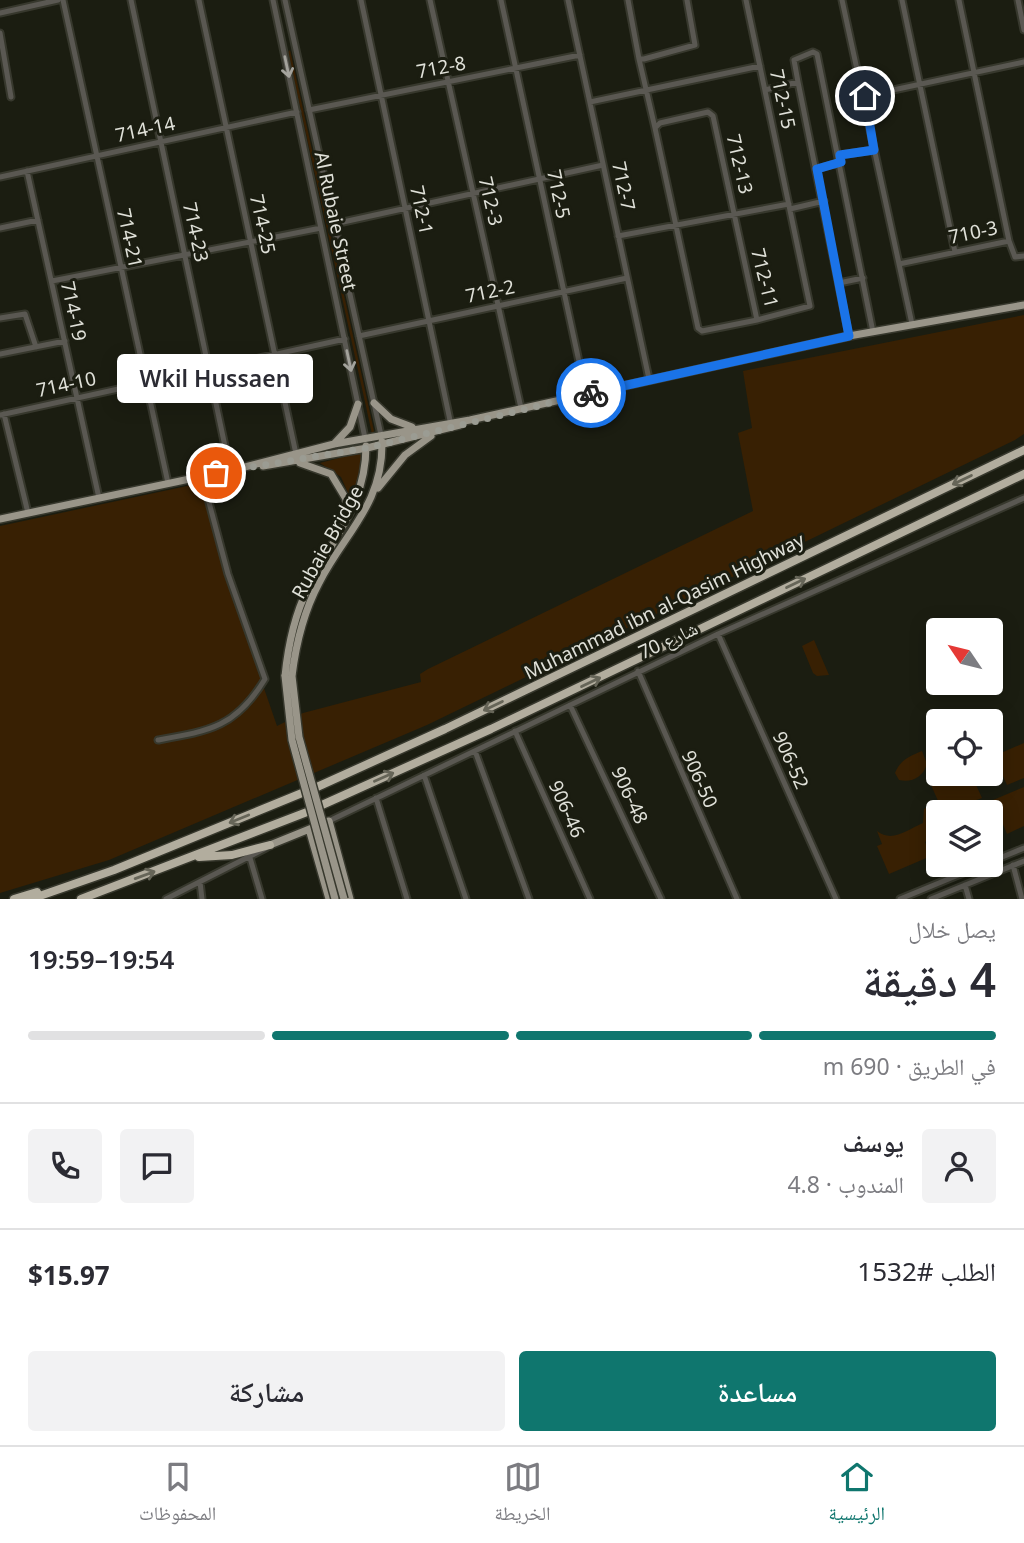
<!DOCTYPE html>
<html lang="ar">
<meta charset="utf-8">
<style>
:root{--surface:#fff;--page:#f2f2f3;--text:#2b2b33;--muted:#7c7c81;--line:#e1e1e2;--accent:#0f766e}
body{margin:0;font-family:"Noto Sans","Noto Naskh Arabic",sans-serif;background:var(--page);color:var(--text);direction:rtl;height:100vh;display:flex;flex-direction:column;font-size:26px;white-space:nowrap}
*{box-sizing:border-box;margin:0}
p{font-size:23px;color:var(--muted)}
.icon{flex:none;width:38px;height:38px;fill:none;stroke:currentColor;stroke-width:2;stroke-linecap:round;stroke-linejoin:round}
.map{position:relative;height:899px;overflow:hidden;direction:ltr}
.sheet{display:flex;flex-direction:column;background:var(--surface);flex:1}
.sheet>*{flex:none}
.needle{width:46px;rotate:305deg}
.controls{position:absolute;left:926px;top:618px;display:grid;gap:14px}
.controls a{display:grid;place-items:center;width:77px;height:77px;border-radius:7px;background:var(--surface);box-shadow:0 4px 18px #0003;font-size:35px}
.pin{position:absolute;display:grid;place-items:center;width:60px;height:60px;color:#fff;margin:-30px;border:4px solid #fff;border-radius:50%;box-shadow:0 2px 7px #0007}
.courier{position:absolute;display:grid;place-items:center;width:70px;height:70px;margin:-35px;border:5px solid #1a73e8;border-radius:50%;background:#fff;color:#222;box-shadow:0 2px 9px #0007}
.bubble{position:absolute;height:49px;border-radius:7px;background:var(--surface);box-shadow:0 4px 18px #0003;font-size:23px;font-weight:600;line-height:49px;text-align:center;direction:rtl}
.summary em{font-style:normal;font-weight:600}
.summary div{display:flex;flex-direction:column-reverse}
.summary{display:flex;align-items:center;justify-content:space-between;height:119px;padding:0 28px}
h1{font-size:46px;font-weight:600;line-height:52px}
.bar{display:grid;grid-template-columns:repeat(4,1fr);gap:10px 7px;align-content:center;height:84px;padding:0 28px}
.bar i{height:9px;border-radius:5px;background:var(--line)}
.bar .active{background:var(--accent)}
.bar p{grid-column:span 4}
.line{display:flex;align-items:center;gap:18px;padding:0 28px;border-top:2px solid var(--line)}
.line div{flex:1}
.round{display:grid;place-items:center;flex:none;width:74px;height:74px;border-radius:7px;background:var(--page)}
.primary-button{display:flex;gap:14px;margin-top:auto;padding:14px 28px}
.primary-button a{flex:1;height:80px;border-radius:7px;background:var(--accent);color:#fff;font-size:28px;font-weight:600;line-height:80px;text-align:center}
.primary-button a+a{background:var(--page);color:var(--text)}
.tabs{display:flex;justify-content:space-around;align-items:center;height:98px;border-top:2px solid var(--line);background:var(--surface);font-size:19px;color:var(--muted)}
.tabs a{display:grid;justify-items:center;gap:4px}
.tabs .active{color:var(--accent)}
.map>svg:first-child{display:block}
</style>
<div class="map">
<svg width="1024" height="899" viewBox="0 0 1024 899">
<rect width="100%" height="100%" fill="#1b1d11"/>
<path fill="#382003" d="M 290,50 L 374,431 L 372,434 L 288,52 Z
M 1024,315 L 1024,434 L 1015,440 L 427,725 L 109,860 L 0,893 L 0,526 L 201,483 L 224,572 L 277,726 L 303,713 L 421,682 L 420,674 L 428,669 L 753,511 L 738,433 L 752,428 L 743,371 Z
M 362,452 L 358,483 L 352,502 L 341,477 L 320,463 Z
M 814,640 L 829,675 L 817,676 L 813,673 L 802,646 Z
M 1024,743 L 1024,778 L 1007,785 L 994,756 Z
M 922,751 L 927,764 C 923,777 912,783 899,780 L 895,773 C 900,760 910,756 922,751 Z
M 958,774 L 971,774 L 982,798 L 943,812 L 931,785 Z
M 1024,787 L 1024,826 L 1007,834 L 993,800 Z
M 928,807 L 938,819 L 938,836 L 925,842 L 931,856 L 889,874 L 877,846 L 882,844 L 877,831 C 892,843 907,830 923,823 L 924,809 Z"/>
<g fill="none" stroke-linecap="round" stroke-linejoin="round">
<defs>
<path id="minor" d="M 63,0 L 168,483
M 131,0 L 230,470
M 199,0 L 296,454
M 273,0 L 365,438
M 285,0 L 381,435
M 361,0 L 451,425
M 430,0 L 521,408
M 501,0 L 586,394
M 568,0 L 649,379
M 628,0 L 639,59 L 644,59 L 695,45 L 687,0
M 746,0 L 810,306 L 757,320 L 713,116 L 708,112 L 660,123 L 655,128 L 698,328 L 702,331 L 757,320
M 842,0 L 912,324
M 902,0 L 955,252
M 1018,0 L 1024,30
M 0,13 L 58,0
M 0,33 L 11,97
M 639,59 L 655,128
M 798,82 L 794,60 L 813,52 L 817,54 L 873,332
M 765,90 L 798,82 L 849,336
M 865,96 L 1024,62
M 590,102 L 760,66
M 309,110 L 580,55
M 840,155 L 874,150
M 817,169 L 841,162
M 27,171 L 99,498
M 0,177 L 297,112
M 790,209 L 824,201
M 334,224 L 603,165
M 0,228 L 38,220
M 618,236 L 789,204
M 1009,241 L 1015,257 L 1024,256
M 899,264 L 1009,241 L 959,0
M 52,281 L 321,228
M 839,283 L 863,278
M 0,318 L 25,314 L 36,347
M 359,336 L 627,278
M 0,354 L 65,341
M 4,414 L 28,513
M 0,415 L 345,339
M 718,634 L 836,899
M 638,671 L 737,899
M 570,705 L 661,899
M 515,731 L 590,899
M 158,740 C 210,731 236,727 265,679 L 228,574 L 202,476
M 475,751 L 529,899
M 424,775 L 466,899
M 376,798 L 407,899
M 329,821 L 718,634 L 1024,498
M 250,858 L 262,899
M 990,862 L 1024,848
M 1013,865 L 1022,899
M 200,882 L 202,899
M 965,885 L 969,899
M 166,899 L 266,848
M 900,899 L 985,864
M 931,899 L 1024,861"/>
<path id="major" d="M 374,403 L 391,419 L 412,427
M 334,444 L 350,427 L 358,404
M 300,463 L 331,474 L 346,499 L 347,518
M 263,466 L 367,448 L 460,425
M 233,470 L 334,444 L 470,420 L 849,336 L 1024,305
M 378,488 L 405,455 L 431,436
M 0,519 L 237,469
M 285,676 C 288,646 294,616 308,588 C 332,538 366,505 366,446
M 292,676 C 296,643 303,613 319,583 C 345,532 383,505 382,442
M 325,822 L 329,821 L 350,899
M 309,829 L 329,899
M 270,845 L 312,828"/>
<path id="highway" d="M 317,787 L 445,729 L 1024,450
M 322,805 L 491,729 L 1024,474
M 199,857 L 232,855 L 270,845
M 14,899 L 37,892
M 31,899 L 114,870 L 302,793
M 81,899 L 307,812"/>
</defs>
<use href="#minor" stroke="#37382d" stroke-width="9"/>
<use href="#major" stroke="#37382d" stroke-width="10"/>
<use href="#highway" stroke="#37382d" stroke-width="11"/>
<use href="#minor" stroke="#5a5852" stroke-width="5"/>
<use href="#major" stroke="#999589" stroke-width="7"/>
<use href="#highway" stroke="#b2ad9e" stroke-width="8"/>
<defs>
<path id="major-bridge" d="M 285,676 L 292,740 L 335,899
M 292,676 L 299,737 L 344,899"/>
</defs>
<use href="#major-bridge" stroke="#37382d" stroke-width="10" stroke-linecap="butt"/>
<use href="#major-bridge" stroke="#999589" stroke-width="7"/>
</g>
<defs><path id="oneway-shaft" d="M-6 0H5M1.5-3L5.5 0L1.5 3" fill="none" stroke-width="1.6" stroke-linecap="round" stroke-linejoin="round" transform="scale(1.75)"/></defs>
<g stroke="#a4a39c">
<use href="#oneway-shaft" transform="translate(287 67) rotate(78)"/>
<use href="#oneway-shaft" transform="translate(349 361) rotate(78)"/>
</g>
<g stroke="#666558">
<use href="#oneway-shaft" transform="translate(962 480) rotate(154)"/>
<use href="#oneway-shaft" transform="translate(796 583) rotate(-26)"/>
<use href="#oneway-shaft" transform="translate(591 682) rotate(-26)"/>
<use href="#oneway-shaft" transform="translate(493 706) rotate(154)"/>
<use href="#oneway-shaft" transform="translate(384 777) rotate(-24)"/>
<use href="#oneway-shaft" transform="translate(239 819) rotate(158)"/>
<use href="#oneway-shaft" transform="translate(145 875) rotate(-20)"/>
</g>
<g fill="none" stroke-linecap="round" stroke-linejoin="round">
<path stroke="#9b9c93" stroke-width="7" stroke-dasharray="0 12.6" d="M 216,473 L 367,448 L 591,393"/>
<path stroke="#1a73e8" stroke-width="9" d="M 591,393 L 849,336 L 817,169 L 841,162 L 840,155 L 874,150 L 865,96"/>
</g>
<g text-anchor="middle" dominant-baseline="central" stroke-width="6" stroke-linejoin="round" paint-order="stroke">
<g font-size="19" fill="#e0e1d9" stroke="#1b1d11">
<text transform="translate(441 67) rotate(-11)">712-8</text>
<text transform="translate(783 99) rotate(78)">712-15</text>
<text transform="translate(145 129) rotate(-12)">714-14</text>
<text transform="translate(740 164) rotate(77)">712-13</text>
<text transform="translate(624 186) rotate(78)">712-7</text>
<text transform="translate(559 194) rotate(78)">712-5</text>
<text transform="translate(491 201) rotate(77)">712-3</text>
<text transform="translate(422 210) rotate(78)">712-1</text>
<text transform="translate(336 221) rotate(78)">Al Rubaie Street</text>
<text transform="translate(263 224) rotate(78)">714-25</text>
<text transform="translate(196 232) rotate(78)">714-23</text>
<text transform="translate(973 232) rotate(-12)">710-3</text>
<text transform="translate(130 238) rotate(78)">714-21</text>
<text transform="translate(765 278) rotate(76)">712-11</text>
<text transform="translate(490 291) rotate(-12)">712-2</text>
<text transform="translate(74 311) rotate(78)">714-19</text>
<text transform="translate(66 384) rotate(-12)">714-10</text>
<text transform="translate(327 542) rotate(-61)">Rubaie Bridge</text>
<text transform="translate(664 606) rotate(-26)">Muhammad ibn al-Qasim Highway</text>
<text transform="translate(668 640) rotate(-25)">شارع 70</text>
<text transform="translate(791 760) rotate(66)">906-52</text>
<text transform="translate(700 779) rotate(66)">906-50</text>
<text transform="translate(630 795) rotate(65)">906-48</text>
<text transform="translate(567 809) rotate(66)">906-46</text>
</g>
</g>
</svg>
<div class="controls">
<a><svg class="needle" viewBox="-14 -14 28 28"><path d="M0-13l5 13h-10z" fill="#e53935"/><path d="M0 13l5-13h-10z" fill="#7c7c81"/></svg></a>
<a><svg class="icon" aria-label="locate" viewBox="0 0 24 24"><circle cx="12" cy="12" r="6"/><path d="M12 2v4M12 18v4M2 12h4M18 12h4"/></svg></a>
<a><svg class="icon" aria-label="layers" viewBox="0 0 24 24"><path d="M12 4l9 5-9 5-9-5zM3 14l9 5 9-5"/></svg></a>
</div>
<div class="pin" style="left:216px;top:473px;background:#ea580c"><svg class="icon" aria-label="bag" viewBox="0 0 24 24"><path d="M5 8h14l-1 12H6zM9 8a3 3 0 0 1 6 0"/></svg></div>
<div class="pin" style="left:865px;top:96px;background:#1f2937"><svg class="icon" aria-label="home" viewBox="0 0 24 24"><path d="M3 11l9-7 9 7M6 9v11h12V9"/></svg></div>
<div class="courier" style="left:591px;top:393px"><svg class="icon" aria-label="bike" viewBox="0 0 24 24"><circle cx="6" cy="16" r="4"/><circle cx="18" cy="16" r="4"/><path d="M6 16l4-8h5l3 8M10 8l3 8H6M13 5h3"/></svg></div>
<div class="bubble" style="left:117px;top:354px;width:196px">Wkil Hussaen</div>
</div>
<section class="sheet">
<div class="summary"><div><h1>4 دقيقة</h1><p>يصل خلال</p></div><em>19:54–19:59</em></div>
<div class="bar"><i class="active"></i><i class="active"></i><i class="active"></i><i></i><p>في الطريق · 690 m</p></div>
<div class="line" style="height:126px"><a class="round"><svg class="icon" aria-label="person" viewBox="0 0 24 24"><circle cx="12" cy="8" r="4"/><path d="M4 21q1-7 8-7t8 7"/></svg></a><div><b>يوسف</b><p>المندوب · 4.8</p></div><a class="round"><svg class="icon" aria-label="chat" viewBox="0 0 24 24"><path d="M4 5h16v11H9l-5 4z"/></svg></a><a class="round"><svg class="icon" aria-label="phone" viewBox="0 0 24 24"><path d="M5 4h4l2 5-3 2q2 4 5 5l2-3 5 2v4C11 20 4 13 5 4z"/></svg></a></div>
<div class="line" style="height:91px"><div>الطلب #1532</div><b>$15.97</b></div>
<div class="primary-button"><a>مساعدة</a><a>مشاركة</a></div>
</section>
<nav class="tabs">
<a class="active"><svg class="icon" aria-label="home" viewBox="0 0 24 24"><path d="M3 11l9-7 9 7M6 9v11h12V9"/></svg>الرئيسية</a>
<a><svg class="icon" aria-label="map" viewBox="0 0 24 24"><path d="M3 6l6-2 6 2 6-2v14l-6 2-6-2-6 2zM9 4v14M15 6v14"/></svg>الخريطة</a>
<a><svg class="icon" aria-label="saved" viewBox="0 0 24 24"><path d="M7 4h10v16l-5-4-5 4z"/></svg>المحفوظات</a>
</nav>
